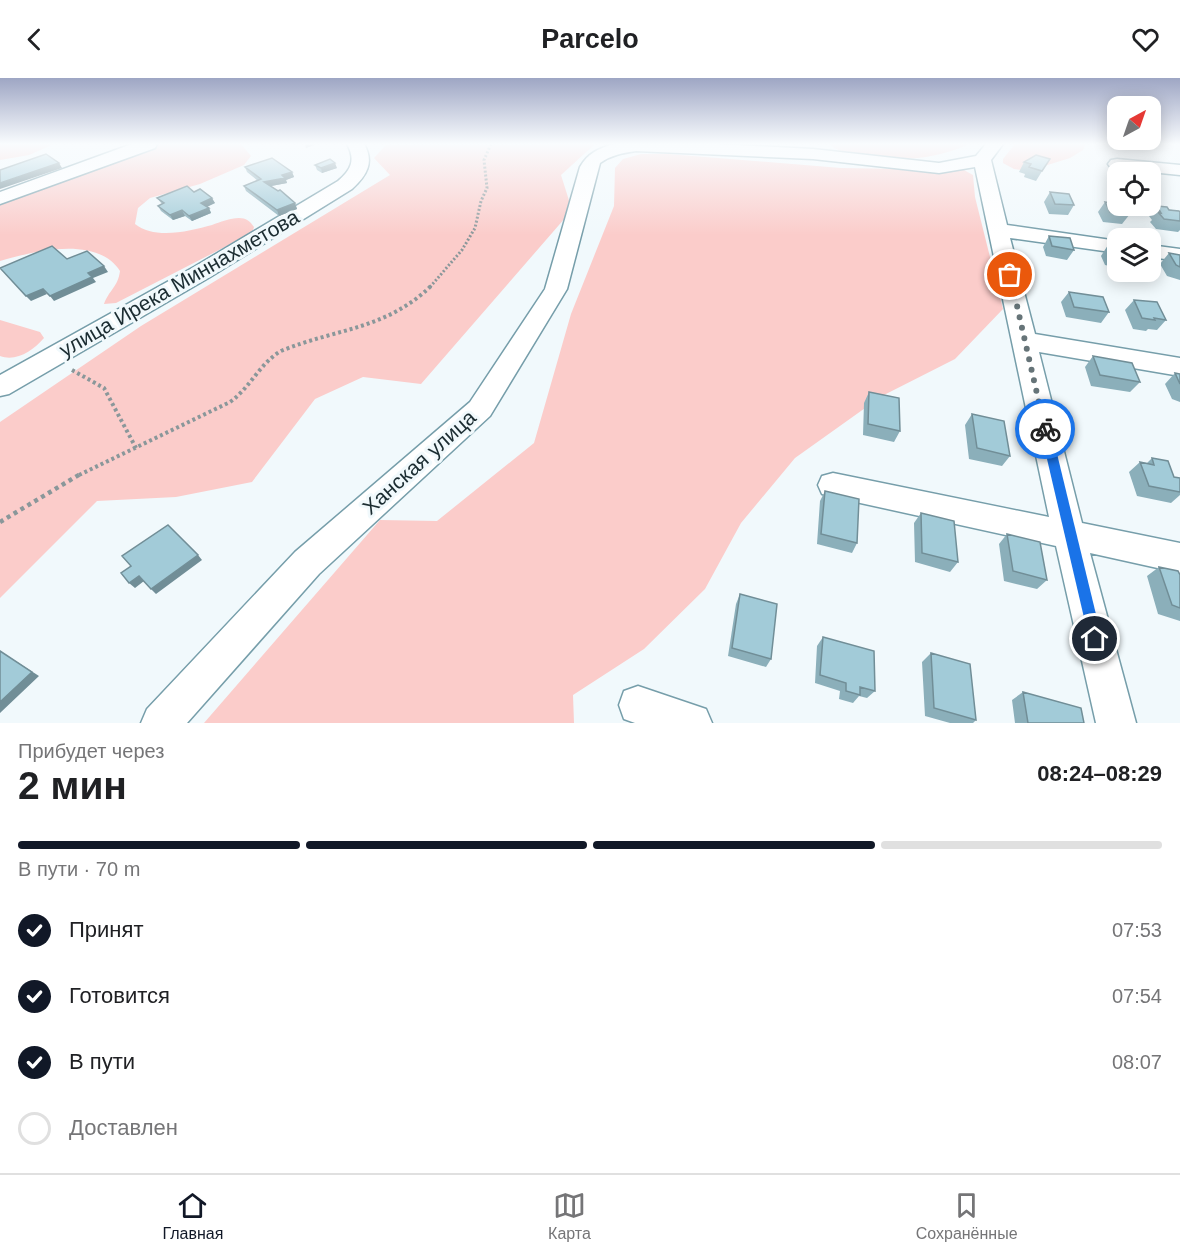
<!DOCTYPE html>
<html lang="ru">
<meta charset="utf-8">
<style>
:root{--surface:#fff;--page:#f6f6f6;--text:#202124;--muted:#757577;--line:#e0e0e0;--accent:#111827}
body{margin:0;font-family:Helvetica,sans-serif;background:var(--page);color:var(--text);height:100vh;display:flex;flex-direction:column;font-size:22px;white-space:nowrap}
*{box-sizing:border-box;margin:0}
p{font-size:20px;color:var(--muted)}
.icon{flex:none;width:33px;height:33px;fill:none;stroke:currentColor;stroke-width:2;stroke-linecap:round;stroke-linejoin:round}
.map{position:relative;height:645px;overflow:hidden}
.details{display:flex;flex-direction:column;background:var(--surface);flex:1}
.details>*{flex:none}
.needle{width:39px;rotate:40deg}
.buttons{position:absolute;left:1107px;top:18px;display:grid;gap:12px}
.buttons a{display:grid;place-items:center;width:54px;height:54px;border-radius:12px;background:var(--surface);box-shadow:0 3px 15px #0003;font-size:30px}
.pin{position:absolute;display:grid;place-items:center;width:51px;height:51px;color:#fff;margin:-26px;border:3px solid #fff;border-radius:50%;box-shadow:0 2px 6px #0007}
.courier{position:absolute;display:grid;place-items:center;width:60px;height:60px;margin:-30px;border:4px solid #1a73e8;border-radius:50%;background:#fff;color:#222;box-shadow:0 2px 8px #0007}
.summary em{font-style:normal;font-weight:600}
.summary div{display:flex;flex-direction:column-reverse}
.summary{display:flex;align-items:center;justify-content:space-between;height:102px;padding:0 18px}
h1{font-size:39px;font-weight:600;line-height:45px}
.bar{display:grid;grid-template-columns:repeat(4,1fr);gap:9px 6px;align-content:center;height:72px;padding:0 18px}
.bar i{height:8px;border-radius:4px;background:var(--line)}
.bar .selected{background:var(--accent)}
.bar p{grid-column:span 4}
ol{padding:0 18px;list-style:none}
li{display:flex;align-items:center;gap:18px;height:66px}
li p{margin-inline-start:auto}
li .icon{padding:6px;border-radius:50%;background:var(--accent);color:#fff;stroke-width:4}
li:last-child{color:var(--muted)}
li i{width:33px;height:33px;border:3px solid var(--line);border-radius:50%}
header{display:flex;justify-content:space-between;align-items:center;height:78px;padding:0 18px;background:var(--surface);font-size:27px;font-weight:600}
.tab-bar{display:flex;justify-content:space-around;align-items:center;height:84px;border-top:2px solid var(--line);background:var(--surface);font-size:16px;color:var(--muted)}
.tab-bar a{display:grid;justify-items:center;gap:3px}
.tab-bar .selected{color:var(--accent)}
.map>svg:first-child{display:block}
</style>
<header><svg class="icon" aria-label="back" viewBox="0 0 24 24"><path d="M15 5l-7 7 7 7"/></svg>Parcelo<svg class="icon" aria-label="heart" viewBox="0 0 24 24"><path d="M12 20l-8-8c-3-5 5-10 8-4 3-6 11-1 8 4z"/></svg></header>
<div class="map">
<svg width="1180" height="645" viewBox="0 0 1180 645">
<rect width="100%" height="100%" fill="#f1f9fc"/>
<path fill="#fbccca" d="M 0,66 L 54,66 L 29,77 L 0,82 Z
M 159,66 L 241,66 L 251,78 L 244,87 L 200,106 L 150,120 L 138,130 L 135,146 C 155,162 190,153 212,147 C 220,144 230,140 239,140 C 246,140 250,143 254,149 L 252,155 L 116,225 L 104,226 C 109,212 118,209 120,193 C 97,157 34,173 0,183 L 0,127 Z
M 595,66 L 561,97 L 572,132 L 421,306 L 363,299 L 315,321 L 252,404 L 176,419 L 97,423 L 0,520 L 0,344 L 141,248 L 390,97 L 374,80 L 386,67 Z
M 829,66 L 969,66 C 932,83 894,84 855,76 C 845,74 837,73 829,66 Z
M 1015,66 L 1086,66 L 1083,72 L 1070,80 L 1028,93 L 1014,91 L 1003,85 L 1003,81 Z
M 641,76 L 668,76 L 841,90 L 964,92 L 973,97 L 975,119 L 1003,231 L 955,281 L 882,318 L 795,380 L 741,445 L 705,511 L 644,571 L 573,617 L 574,645 L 204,645 L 380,442 L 437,443 L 534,365 L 571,236 L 614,128 L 615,90 L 623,81 Z
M 0,242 L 40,254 L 44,260 C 33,273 16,284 0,278 Z"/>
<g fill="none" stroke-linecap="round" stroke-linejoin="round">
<defs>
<path id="minor" d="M 132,66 L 157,66 L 155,70 L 0,126 L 0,114 Z
M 347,66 L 364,66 C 375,85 366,98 352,111 L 210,199 L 9,316 L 0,318 L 0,297 L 194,189 L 338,103 C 351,92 356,82 347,66 Z
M 613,66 L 716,66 L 813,71 L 939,85 L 976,78 L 986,66 L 1003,66 L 991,82 L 1007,147 L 1118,163 L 1118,175 L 1010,160 L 1035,256 L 1180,280 L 1180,298 L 1039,274 L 1082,445 L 1180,465 L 1180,495 L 1090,475 L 1136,645 L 1096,645 L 1056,468 L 833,419 L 822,416 L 818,407 L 822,398 L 833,395 L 1049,439 L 975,89 L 939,95 L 813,81 L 636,73 C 623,75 611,77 600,85 L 567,211 L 490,338 L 319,496 L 187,645 L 141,645 L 147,631 L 295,474 L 470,324 L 545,211 L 580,89 C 588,75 598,71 613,66 Z
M 1117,81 L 1180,87 L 1180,97 L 1111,90 L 1108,86 L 1111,82 Z
M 1150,167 L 1180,171 L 1180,183 L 1150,179 Z
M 638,608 L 706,631 L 712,645 L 635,645 L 624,641 L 619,627 L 624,613 Z"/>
</defs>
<use href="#minor" stroke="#769eaa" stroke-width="3"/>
<path stroke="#8a979a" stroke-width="3" stroke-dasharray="2 2" stroke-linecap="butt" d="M 430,209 L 462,172 L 475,150 L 481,123 L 487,110 L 484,82 L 491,66"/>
<path stroke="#8a979a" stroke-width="4" stroke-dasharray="3 3" stroke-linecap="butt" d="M 72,292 L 104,310 L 136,370
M 79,397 L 230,324 C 250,310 260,285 281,273 C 337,250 386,252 432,207"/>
<path stroke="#8a979a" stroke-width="4.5" stroke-dasharray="4 4" stroke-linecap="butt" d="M 0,444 L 82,395"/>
<use href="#minor" fill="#fff" fill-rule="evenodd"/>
</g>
<path fill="#8bafba" d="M 1024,84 L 1044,90 L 1036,103 L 1024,99 L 1025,96 L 1019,94 Z
M 315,87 L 337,90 L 322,95 L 317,92 Z
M 245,89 L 292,94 L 294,99 L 286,102 L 287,105 L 271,108 L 295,125 L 297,131 L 279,138 L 246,113 L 244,108 L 258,103 L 247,94 Z
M 194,114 L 215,125 L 207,129 L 209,130 L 211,135 L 192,143 L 185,138 L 173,142 L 161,133 L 158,128 L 162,126 L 157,120 Z
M 1050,114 L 1074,127 L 1068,137 L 1049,136 L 1044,124 Z
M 1105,124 L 1130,136 L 1122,146 L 1103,144 L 1098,134 Z
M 1157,128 L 1180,134 L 1180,152 L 1178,154 L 1156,151 L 1150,144 L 1152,142 L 1149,138 Z
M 1049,158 L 1074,172 L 1067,182 L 1046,178 L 1043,169 Z
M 1108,167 L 1118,168 L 1118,190 L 1105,187 L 1101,178 Z
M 1169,175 L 1180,177 L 1180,202 L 1167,198 L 1160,186 Z
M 1069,214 L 1109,234 L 1101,245 L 1066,239 L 1061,224 Z
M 1134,222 L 1166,242 L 1157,252 L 1148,251 L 1146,253 L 1133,251 L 1125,232 Z
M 1093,278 L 1140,304 L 1130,314 L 1091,308 L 1085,289 Z
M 1175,295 L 1180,296 L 1180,324 L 1172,321 L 1165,306 Z
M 869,314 L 900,353 L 894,364 L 863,357 L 864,325 Z
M 972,336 L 1010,378 L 1002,388 L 969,381 L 965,347 Z
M 1152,380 L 1174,399 L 1180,402 L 1180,417 L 1171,425 L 1137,418 L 1129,394 L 1140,384 L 1147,385 Z
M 825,413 L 857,465 L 852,475 L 817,466 L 820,423 Z
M 921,435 L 958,484 L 950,494 L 915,484 L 914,445 Z
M 1007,456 L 1047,502 L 1037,511 L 1004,503 L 999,466 Z
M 1159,489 L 1180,497 L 1180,543 L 1158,536 L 1147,498 Z
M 740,516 L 771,581 L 766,589 L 728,578 L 736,526 Z
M 823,559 L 875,613 L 867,620 L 859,618 L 853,625 L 839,621 L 840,613 L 815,605 L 817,568 Z
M 931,575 L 976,642 L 973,645 L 950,645 L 925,638 L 922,584 Z
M 1023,614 L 1084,645 L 1015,645 L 1012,622 Z"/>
<path fill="#718e97" d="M 305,66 L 317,66 L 306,70 Z
M 59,85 L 62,90 L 0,111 L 0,105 Z
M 335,85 L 337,90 L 322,95 L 321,90 Z
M 292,94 L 294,99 L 286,102 L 287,105 L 266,109 L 264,104 Z
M 212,120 L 215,125 L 204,130 L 201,125 Z
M 295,125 L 297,131 L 279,138 L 277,132 Z
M 209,130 L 211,135 L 192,143 L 189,138 Z
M 182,132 L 185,138 L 173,142 L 170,137 Z
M 104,188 L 108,194 L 93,200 L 96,204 L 54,223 L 50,218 L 88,195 Z
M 43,211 L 47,216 L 31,223 L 26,218 Z
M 198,477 L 202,482 L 156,516 L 151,511 Z
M 139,498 L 144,503 L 135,510 L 129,505 Z
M 0,573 L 39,598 L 0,635 Z"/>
<path fill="#a2cbd8" stroke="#718e97" stroke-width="1.5" d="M 46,76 L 59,85 L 0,105 L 0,92 Z
M 1036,77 L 1050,81 L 1042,93 L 1029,89 L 1031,86 L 1024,84 Z
M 272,80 L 292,94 L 282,97 L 285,100 L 264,104 L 278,113 L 280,112 L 295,125 L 277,132 L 244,108 L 261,101 L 245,89 Z
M 330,81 L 335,85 L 321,90 L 315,87 Z
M 187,108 L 194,114 L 200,111 L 212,120 L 201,125 L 209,130 L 189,138 L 182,132 L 170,137 L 158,128 L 164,125 L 157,120 Z
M 1050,114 L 1069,116 L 1074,127 L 1055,126 Z
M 1105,124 L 1118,126 L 1118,128 L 1125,128 L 1130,136 L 1110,134 Z
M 1157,128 L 1167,129 L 1169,132 L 1179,133 L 1180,134 L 1180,143 L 1164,141 L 1158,134 L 1161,135 Z
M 1049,158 L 1070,160 L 1074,172 L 1052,168 Z
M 1108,167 L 1118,168 L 1118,178 L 1112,177 Z
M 52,168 L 67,181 L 87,173 L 104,188 L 88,195 L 92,199 L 50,218 L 43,211 L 26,218 L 0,190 Z
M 1169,175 L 1180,177 L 1180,189 L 1176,187 Z
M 1069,214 L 1103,219 L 1109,234 L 1074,229 Z
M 1134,222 L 1157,224 L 1166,242 L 1154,240 L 1155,242 L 1142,240 Z
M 1093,278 L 1132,285 L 1140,304 L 1100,297 Z
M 1175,295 L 1180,296 L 1180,306 Z
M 869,314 L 899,320 L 900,353 L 868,346 Z
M 972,336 L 1004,343 L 1010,378 L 977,370 Z
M 1152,380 L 1168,383 L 1174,399 L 1180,400 L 1180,414 L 1149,408 L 1140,384 L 1154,387 Z
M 825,413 L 859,421 L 857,465 L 821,456 Z
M 921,435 L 954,443 L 958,484 L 922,475 Z
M 168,447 L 198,477 L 151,511 L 139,498 L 129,505 L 121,495 L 131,488 L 122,478 Z
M 1007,456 L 1040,464 L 1047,502 L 1013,493 Z
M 1159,489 L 1178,493 L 1180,497 L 1180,530 L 1172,527 Z
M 740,516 L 777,526 L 771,581 L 732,570 Z
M 823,559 L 874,573 L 875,613 L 860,609 L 860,617 L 846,613 L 846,605 L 820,597 Z
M 0,573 L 32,594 L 0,624 Z
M 931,575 L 970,586 L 976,642 L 934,630 Z
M 1023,614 L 1081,630 L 1084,645 L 1028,645 Z"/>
<linearGradient id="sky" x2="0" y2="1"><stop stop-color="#9ea6c4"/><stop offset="0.42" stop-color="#f9fcfe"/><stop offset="1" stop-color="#f9fcfe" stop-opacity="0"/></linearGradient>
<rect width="1180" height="157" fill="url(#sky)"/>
<path fill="#1a73e8" d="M 1045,347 L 1051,351 L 1102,561 L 1100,565 L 1095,567 L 1091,565 L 1089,561 L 1040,351 Z"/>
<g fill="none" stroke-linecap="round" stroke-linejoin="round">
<path stroke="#667478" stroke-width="6" stroke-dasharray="0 10.8" d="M 1010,197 L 1045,351"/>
</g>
<g text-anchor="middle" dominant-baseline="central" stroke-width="6" stroke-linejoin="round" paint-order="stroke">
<g font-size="21" fill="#1b2c31" stroke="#f1f9fc">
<text transform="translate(179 205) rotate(-30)">улица Ирека Миннахметова</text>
<text transform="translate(419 384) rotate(-42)">Ханская улица</text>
</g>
</g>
</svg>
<div class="buttons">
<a><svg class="needle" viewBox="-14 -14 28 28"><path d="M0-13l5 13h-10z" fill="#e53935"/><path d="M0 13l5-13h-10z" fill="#757577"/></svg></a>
<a><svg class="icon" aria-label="locate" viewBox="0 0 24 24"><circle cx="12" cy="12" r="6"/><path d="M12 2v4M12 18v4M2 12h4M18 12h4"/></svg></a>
<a><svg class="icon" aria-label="layers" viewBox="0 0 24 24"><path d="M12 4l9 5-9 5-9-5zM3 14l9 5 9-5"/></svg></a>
</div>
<div class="pin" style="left:1010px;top:197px;background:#ea580c"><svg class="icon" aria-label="bag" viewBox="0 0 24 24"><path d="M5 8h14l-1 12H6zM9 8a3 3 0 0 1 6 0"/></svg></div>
<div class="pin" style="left:1095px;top:561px;background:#1f2937"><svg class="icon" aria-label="home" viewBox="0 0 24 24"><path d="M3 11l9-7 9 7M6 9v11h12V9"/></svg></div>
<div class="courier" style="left:1045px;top:351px"><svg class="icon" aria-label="bike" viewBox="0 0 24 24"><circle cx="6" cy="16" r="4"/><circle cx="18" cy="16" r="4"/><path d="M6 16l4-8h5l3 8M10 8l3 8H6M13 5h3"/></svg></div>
</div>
<section class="details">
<div class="summary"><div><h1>2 мин</h1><p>Прибудет через</p></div><em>08:24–08:29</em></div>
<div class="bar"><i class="selected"></i><i class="selected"></i><i class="selected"></i><i></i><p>В пути · 70 m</p></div>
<ol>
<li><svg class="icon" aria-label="check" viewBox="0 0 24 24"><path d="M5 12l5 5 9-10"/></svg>Принят<p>07:53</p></li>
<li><svg class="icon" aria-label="check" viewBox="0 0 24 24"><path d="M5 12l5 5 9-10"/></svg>Готовится<p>07:54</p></li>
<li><svg class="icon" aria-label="check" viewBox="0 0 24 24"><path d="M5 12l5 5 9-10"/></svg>В пути<p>08:07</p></li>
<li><i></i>Доставлен</li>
</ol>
</section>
<nav class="tab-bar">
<a class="selected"><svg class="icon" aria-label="home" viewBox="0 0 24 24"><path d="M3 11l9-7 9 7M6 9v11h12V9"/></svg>Главная</a>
<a><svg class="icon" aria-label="map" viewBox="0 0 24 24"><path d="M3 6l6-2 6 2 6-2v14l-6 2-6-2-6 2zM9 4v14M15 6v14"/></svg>Карта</a>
<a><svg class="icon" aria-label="saved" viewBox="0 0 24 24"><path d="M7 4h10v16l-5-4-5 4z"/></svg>Сохранённые</a>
</nav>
